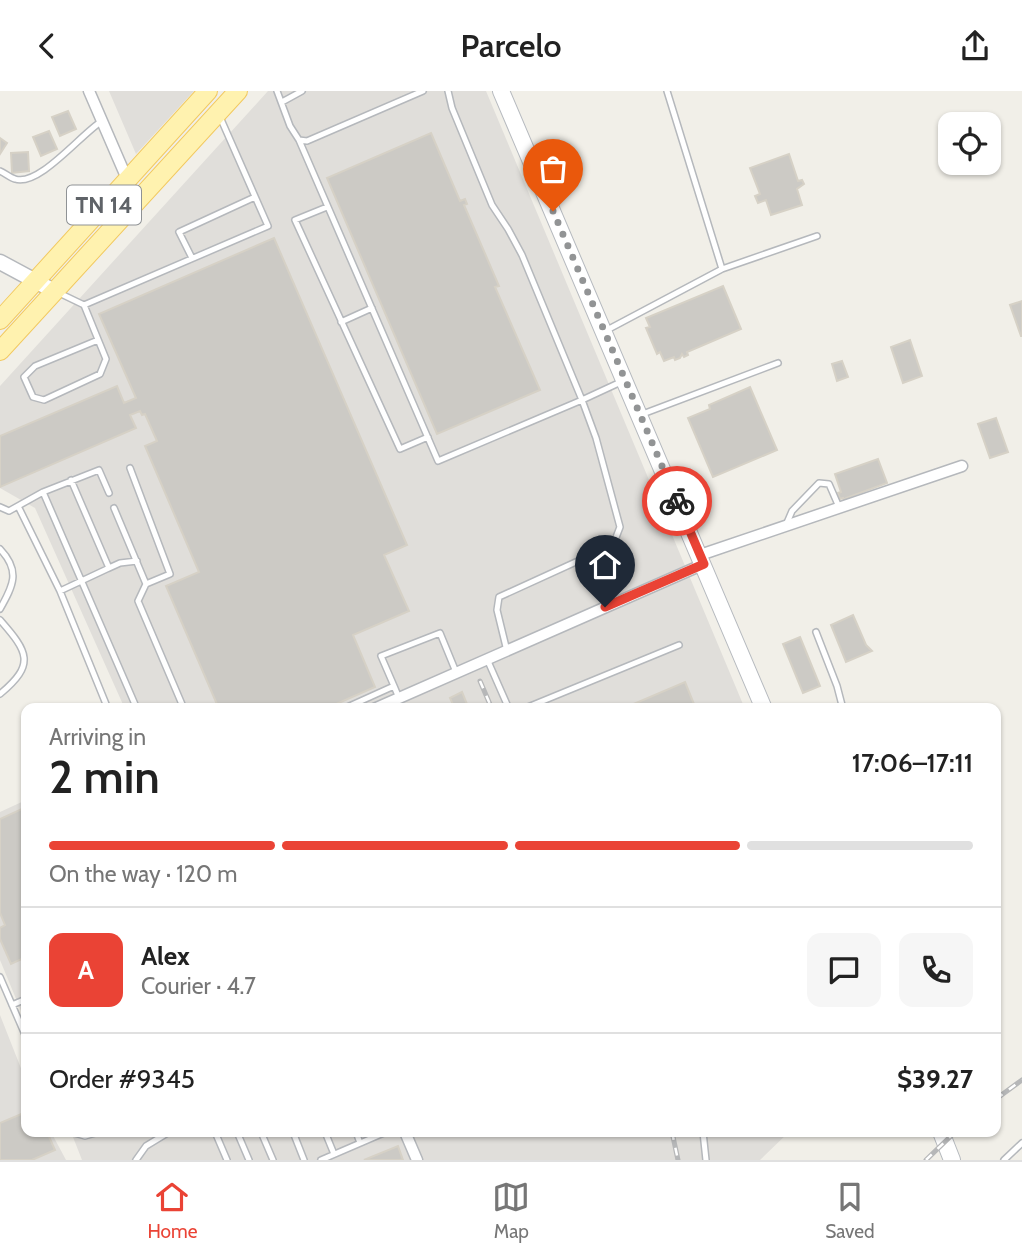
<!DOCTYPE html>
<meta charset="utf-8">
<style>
:root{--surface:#fff;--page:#f6f6f6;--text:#222;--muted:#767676;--line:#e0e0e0;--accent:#ea4335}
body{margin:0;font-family:Cabin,sans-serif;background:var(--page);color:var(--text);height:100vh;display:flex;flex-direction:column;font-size:26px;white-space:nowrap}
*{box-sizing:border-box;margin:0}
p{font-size:23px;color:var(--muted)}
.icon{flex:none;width:38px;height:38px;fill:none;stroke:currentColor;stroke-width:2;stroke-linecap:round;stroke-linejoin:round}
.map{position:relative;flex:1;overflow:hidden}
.drawer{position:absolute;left:21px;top:612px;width:980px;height:434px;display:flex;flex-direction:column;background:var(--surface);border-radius:14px;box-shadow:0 2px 5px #0004}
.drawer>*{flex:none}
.controls{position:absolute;left:938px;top:21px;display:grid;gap:14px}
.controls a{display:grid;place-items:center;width:63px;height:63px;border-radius:14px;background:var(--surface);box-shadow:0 2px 5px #0004;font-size:35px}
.pin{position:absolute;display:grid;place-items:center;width:60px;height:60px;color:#fff;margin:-72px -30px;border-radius:50% 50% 50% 0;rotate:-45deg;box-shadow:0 0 7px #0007}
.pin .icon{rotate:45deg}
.courier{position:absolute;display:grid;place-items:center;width:70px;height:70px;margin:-35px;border:5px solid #ea4335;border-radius:50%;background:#fff;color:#222;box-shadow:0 2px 9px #0007}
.headline em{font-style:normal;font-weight:600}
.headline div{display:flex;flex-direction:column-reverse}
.headline{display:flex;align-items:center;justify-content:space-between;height:119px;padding:0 28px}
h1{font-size:46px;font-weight:600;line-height:52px}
.bar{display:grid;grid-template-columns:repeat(4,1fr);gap:10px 7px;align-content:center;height:84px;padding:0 28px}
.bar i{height:9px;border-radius:5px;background:var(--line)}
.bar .current{background:var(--accent)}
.bar p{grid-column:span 4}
.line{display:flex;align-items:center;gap:18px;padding:0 28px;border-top:2px solid var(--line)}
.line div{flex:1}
.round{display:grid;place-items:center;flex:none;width:74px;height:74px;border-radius:14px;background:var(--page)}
header{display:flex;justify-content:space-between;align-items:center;height:91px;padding:0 28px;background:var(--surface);font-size:32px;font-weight:600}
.tabs{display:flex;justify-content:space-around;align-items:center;height:98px;border-top:2px solid var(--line);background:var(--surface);font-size:19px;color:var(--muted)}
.tabs a{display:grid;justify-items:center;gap:4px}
.tabs .current{color:var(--accent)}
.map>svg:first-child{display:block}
</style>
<header><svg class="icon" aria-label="back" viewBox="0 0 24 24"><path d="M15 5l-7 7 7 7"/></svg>Parcelo<svg class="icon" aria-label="share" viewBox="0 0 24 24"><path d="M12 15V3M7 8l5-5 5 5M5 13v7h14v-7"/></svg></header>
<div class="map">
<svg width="1022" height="1069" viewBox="0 0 1022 1069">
<rect width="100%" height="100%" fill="#f1efe8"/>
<path fill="#e0deda" d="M 109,0 L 194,0 L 136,63 Z
M 268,0 L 486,0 L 745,618 L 125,618 L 35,417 L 0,397 L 0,295 Z
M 26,709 L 26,932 L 0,869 L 0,721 Z
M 0,924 L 26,990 L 26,1041 L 51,1041 L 66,1069 L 0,1069 Z
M 71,1041 L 789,1041 L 760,1069 L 82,1069 Z"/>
<path fill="#cccac5" stroke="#d6d1c6" stroke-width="2" d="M 68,20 L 76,38 L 60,45 L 52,26 Z
M 49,40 L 57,58 L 41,65 L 33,46 Z
M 431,42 L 460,110 L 465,108 L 467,113 L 464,114 L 499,195 L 495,196 L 540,299 L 437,343 L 327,87 Z
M 0,47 L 7,52 L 0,63 Z
M 28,61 L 29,80 L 12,82 L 11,62 Z
M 789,63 L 798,90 L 802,89 L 804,93 L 797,98 L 802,114 L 771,124 L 766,109 L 758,112 L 755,105 L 760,103 L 750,77 Z
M 274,147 L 407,454 L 384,464 L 409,520 L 353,544 L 375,596 L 325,618 L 219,618 L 166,495 L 199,481 L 145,355 L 157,350 L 145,323 L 142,324 L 140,320 L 130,324 L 136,337 L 0,396 L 0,345 L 117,295 L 124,312 L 136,307 L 99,223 Z
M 723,195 L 741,238 L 687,261 L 688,264 L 684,266 L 682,263 L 680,267 L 675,269 L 674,266 L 664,270 L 660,261 L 657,263 L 646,237 L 650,236 L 646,227 Z
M 1022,210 L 1022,245 L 1021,245 L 1010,214 Z
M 910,249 L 922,285 L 903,292 L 891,256 Z
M 842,270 L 848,286 L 837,290 L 832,273 Z
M 750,296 L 777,359 L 713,386 L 688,327 L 710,318 L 709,314 Z
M 996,327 L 1008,361 L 990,367 L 978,333 Z
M 878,368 L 887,392 L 846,407 L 844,409 L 843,407 L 840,408 L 838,402 L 841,401 L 835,383 Z
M 853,524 L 866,554 L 872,560 L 846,571 L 831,534 Z
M 800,546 L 820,595 L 803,602 L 783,553 Z
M 685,591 L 696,618 L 622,618 Z
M 462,601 L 469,618 L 455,618 L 450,607 Z
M 26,716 L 26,866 L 11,873 L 0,848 L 0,837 L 5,834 L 0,822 L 0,728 Z
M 26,1021 L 26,1041 L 47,1041 L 55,1059 L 32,1069 L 0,1069 L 0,1032 Z
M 398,1055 L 403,1069 L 364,1069 Z"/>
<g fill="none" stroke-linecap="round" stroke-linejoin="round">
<defs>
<path id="service" d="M 277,0 L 290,35 L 299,49 L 307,50 L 423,0
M 667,0 L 722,178
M 282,11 L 302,0
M 299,49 L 438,370 L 582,309 L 522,164 L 508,138 L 492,114 L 452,17 L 448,0
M 0,80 C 5,82 10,87 15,88 C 39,96 81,43 102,30
M 327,116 L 295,129 L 400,358 L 428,346
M 192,167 L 179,141 L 255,106
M 57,201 L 84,214 L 106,268 L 100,283 L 44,309 L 33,306 L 24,286 L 35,275 L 98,249
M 84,214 L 268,135 L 220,26
M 341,231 L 372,217
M 607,239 L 722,178 L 817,145
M 640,324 L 778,272
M 130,377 L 170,483 L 146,493 L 138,510 L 184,618
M 43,401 L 137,618
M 18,415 L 60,500 L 108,618
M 0,416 L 9,420 L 43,401 L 99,379 L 109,402
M 114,417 L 146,493
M 786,434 L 792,420 L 819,392 L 829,393 L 839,416
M 0,458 C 21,480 13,495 0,518
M 109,477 L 120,472 L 137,470
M 60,500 L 109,477 L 71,389
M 0,529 C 28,561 36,573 0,603
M 816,541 L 837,595 L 843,618
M 507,560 L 497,519 L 499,506 L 613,454 L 620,436 L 596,347 L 582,309 L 623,290
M 487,568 L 509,618
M 394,595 L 381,565 L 440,542 L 456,581
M 343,618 L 394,595 L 399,607
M 523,618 L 679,554
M 0,886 L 26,946
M 12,914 L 26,908
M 71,1041 L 85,1045 L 99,1041
M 215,1041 L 227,1069
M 237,1041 L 249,1069
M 261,1041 L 273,1069
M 293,1041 L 304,1069
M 325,1041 L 334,1063
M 356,1041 L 360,1052
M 703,1041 L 706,1069
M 136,1069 L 146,1055 L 169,1041
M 321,1069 L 386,1041
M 1004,1069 L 1022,1052"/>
<path id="minor" d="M 89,0 L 137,111
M 700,464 L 962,375
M 374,618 L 704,473
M 405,1041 L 417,1069"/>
<path id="tertiary" d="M 0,171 L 54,200"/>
<path id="secondary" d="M 501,0 L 764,618
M 941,1041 L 952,1069"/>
<path id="primary" d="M 0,229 L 208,0
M 0,260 L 238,0"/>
</defs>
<use href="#service" stroke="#b5b8bc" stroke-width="8"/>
<use href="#minor" stroke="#b5b8bc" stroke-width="13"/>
<use href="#tertiary" stroke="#b5b8bc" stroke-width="17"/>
<use href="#secondary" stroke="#b6babf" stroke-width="18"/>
<use href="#primary" stroke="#f2c960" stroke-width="20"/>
<use href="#service" stroke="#fff" stroke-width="5"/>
<use href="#minor" stroke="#fff" stroke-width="10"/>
<use href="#tertiary" stroke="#fff" stroke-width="14"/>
<use href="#secondary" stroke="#fff" stroke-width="16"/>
<use href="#primary" stroke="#fff2af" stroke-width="18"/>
<defs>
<path id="rail" d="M 480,590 L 492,618
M 996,1008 L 1022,989
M 672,1041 L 678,1069
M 926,1069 L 955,1041"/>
</defs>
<use href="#rail" stroke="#b6b7b8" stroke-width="5"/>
<use href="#rail" stroke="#fff" stroke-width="2.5" stroke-dasharray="8" stroke-linecap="butt"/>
</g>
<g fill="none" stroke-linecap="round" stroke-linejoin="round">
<path stroke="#929495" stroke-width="7" stroke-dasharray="0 12.6" d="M 553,120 L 677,410"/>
<path stroke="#ea4335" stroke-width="9" d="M 605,516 L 704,473 L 677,410"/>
</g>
<g text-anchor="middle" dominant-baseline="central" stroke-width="5" stroke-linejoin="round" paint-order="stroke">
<rect fill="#fff" stroke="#8f9295" stroke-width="2" x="67" y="94.5" width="74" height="39" rx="5"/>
<g font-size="23" font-weight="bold" fill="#5f6368">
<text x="104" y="114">TN 14</text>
</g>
</g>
</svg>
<div class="controls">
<a><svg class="icon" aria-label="locate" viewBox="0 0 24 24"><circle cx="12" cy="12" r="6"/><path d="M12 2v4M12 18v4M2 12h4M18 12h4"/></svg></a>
</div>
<div class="pin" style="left:553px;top:120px;background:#ea580c"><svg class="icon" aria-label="bag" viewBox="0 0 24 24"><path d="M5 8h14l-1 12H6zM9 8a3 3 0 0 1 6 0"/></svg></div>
<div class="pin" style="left:605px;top:516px;background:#1f2937"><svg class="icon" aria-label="home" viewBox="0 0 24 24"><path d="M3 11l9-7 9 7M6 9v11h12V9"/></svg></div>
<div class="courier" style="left:677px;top:410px"><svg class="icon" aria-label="bike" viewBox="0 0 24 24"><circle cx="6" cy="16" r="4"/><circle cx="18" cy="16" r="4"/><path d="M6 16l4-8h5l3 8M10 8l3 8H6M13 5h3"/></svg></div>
<section class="drawer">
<div class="headline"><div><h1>2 min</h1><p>Arriving in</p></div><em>17:06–17:11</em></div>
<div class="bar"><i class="current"></i><i class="current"></i><i class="current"></i><i></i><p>On the way · 120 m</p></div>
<div class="line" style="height:126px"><b class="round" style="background:var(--accent);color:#fff">A</b><div><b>Alex</b><p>Courier · 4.7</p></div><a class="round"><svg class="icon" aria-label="chat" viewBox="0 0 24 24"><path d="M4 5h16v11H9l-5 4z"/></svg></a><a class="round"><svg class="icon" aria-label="phone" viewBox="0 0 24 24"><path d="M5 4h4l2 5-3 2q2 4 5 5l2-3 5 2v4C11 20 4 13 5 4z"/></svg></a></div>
<div class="line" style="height:91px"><div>Order #9345</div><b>$39.27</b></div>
</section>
</div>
<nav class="tabs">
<a class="current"><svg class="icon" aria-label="home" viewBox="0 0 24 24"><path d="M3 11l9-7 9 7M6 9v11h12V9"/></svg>Home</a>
<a><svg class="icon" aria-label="map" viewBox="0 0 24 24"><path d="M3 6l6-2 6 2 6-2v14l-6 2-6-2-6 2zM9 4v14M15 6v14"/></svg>Map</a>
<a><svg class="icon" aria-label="saved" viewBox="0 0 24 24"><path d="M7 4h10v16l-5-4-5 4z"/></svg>Saved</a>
</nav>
